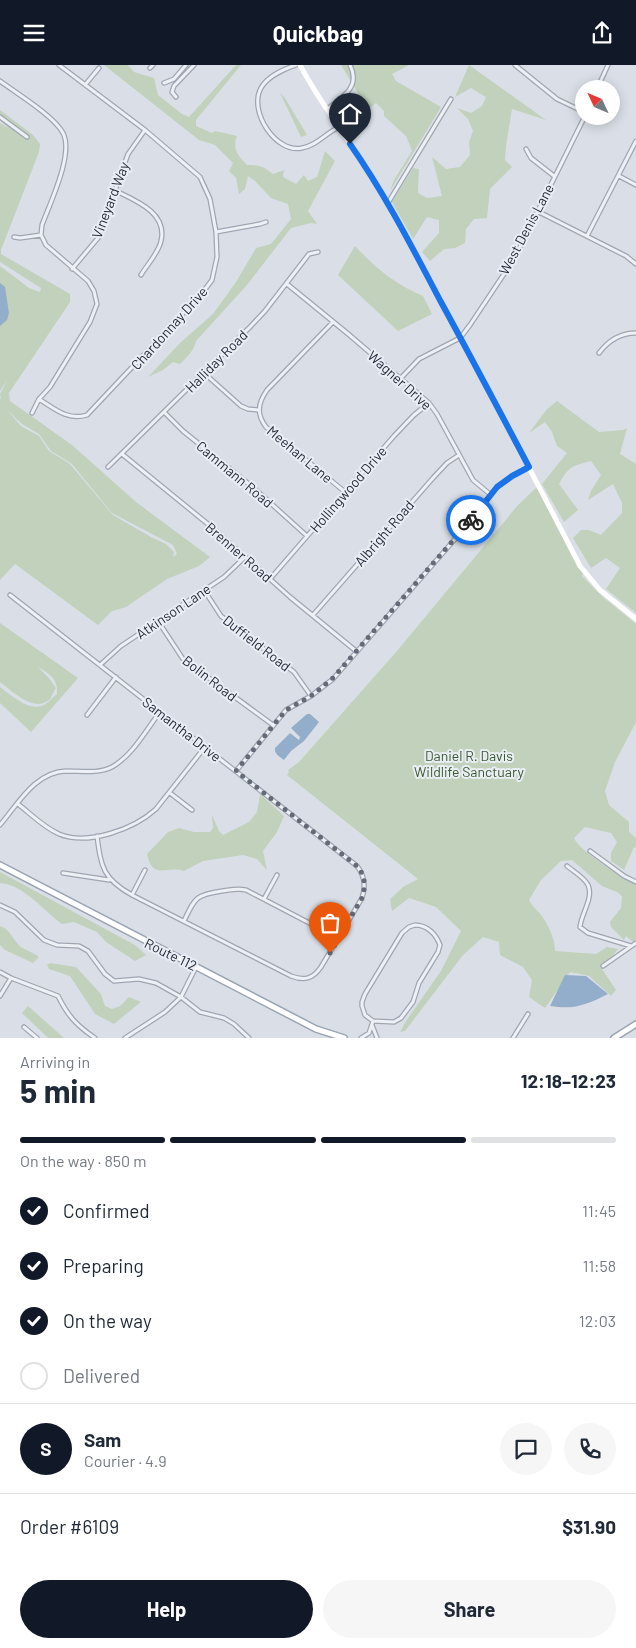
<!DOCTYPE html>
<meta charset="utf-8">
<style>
:root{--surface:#fff;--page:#f6f6f7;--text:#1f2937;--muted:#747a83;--line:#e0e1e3;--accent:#111827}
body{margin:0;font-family:Barlow,sans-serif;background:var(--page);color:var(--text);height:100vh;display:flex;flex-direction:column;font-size:19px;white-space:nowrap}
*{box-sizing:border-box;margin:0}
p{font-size:16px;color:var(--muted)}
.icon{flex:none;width:28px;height:28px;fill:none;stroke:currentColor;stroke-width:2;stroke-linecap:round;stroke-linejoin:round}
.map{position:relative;height:973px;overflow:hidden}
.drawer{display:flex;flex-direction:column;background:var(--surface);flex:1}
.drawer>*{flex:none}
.needle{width:32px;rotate:314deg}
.controls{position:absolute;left:575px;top:15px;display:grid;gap:10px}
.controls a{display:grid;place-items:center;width:45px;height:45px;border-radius:50%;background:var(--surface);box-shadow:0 2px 12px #0003;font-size:25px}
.pin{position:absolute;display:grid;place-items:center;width:42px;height:42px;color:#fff;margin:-51px -21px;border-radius:50% 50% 50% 0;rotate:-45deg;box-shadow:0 0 5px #0007}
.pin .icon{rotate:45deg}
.courier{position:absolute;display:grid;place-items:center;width:50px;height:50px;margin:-25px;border:4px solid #1a73e8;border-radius:50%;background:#fff;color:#222;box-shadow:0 1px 6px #0007}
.summary em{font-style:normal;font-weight:700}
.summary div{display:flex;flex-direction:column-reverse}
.summary{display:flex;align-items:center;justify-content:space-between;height:85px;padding:0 20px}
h1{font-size:32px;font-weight:700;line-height:38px}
.bar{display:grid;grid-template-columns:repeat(4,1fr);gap:8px 5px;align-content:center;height:60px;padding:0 20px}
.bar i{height:6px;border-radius:4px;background:var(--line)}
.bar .selected{background:var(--accent)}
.bar p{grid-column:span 4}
.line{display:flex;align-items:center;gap:12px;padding:0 20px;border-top:1px solid var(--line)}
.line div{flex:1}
.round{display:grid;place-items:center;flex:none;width:52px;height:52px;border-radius:26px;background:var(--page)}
ol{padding:0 20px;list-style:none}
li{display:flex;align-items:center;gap:15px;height:55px}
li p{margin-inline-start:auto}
li .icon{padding:5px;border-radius:50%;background:var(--accent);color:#fff;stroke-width:4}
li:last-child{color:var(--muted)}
li i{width:28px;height:28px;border:2px solid var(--line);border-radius:50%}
.cta{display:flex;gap:10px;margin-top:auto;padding:10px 20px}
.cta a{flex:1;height:58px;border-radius:30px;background:var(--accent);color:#fff;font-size:20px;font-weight:700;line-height:58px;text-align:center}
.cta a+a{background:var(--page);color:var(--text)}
header{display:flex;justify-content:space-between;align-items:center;height:65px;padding:0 20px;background:var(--accent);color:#fff;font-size:22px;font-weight:700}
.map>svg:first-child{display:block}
</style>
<header><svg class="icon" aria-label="menu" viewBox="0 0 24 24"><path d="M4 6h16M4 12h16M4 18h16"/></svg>Quickbag<svg class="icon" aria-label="share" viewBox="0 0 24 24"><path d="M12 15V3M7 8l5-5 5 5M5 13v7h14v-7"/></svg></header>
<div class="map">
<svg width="636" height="973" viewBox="0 0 636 973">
<rect width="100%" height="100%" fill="#dadfe7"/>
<path fill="#c1d1bb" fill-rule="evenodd" d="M 104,0 L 128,0 L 134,7 L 154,13 L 158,30 L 182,49 L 189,52 L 236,0 L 241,0 L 196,55 L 196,61 L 212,68 L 215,66 L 237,71 C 232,83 238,91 247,100 C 258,100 264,101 273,109 L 284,105 L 283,112 L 296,119 L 304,110 L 308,116 L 317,112 L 325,86 L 335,96 L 308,146 L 317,159 L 311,158 L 291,163 L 247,220 L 196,276 C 194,286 187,292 180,299 L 173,297 L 163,305 L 148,312 L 180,278 L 213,249 L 236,217 L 256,183 L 271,179 L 291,154 L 288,139 L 271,133 L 255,116 L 248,111 L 245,124 L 239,129 L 236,113 L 229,106 L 233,98 L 215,80 L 199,75 Z
M 341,0 L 409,0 L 392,9 L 396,16 L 441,42 L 390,126 L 394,115 L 412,86 L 406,71 L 384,51 L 384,46 L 376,38 L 368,45 Z
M 469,0 L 546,55 L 512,44 L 506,81 L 505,95 L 512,102 L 490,124 L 487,153 L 474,154 L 466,164 L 465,178 L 455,183 L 444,184 L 430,196 L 422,187 L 439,168 L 439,155 L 427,152 L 413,174 L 392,137 L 413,103 L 419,104 L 418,128 L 427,133 L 442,131 L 432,92 L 446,104 L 460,102 L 470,90 L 469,77 L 473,66 L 468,54 L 457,43 L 471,48 L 482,41 L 486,32 L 471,23 L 455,32 Z
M 280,28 L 285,33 L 307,70 L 301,72 Z
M 0,45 L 33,70 L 40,79 L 39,87 L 1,185 L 1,189 L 70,229 L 70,237 L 9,328 L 10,336 L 72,380 L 136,437 L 210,492 L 199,501 L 167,514 L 126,542 L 112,546 L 98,560 L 15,499 L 0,515 L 0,333 L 1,335 L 0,329 L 7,315 L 0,326 L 0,201 L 29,223 L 40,227 L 41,223 L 0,197 L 0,58 L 9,64 L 0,55 ZM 7,345 L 22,359 L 39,369 L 51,386 L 72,399 L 112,448 L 173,480 L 177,489 L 173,492 L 174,487 L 166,479 L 151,472 L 113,450 L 70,399 L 49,386 L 39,371 L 21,361 Z
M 355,181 C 378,205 392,217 423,231 L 432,249 L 398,266 L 338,210 Z
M 557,336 L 599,367 L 623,365 L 627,363 L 620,389 L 636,399 L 636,548 L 606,524 L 620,503 L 606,493 L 591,503 L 573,473 L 581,465 L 589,465 L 601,470 L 622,448 L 622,438 L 613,419 L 588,435 L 591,426 L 601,410 L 591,396 C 572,401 569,401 559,419 L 578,445 L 564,457 L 542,419 L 567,388 L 557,381 L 552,367 L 545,357 L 529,368 L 547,344 Z
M 537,422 L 583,509 L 582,511 L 603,532 L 636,559 L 636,657 L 615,697 L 605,726 L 609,740 L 629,757 L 629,767 L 636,773 L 636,783 L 634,782 L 624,805 L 611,796 L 611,788 L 617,777 L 611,768 L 585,762 L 574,773 C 579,786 623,813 636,819 L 636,874 L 633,877 L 626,871 L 624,875 L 611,862 L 610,857 L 621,843 L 622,831 L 617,827 L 602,821 L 572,795 L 561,796 L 541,815 L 529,835 C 533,843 540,847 544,854 C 550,863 555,876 555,886 L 596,889 L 607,882 L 618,884 L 602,904 L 616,925 L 611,931 L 589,911 L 570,907 L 545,943 L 529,932 L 532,915 L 523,902 L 500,890 L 499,877 L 483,872 L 463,890 L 405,966 L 400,967 L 406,956 L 441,906 L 461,866 L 436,842 L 409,833 L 392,846 L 390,834 L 403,822 L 418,814 L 287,710 L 289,707 L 288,705 L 299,697 L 397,586 L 518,440 Z
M 0,558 L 78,613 L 31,667 L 0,638 L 0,622 C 11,630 29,647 44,640 C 49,637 53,632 57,629 C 58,614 50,609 38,602 L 49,613 L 56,623 C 54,626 52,631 50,634 C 35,649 12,626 0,617 Z
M 260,729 L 284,751 L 277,767 L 263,786 L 267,805 L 257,794 L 243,790 L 203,796 L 184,806 C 166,800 153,816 147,789 L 168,767 L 179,763 L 194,767 L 210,767 L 213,763 L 212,750 L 219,766 L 223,770 L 249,757 L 257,747 Z
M 0,807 L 135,880 L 146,890 L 135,896 L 106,877 L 97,867 L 74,857 L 62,859 C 43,845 24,820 0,818 Z
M 0,861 C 11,864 13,876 21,882 C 27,886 33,887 39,892 L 33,898 L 5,885 L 0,880 Z
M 50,898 L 76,902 L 101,929 L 105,941 L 112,944 L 120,941 L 129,932 L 141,937 L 114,959 L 95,949 L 70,911 L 49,904 L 47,900 Z
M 28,941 L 64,973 L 48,973 L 46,971 L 22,948 Z"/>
<path fill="#92aeca" d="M 0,218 L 5,222 L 9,248 L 7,255 L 0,261 Z
M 307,649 L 310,649 L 319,657 L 304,676 L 291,686 L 284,695 C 280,692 274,689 275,683 L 290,668 L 299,675 L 300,672 L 291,663 Z
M 565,910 L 586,911 L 608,929 C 586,940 574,945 550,941 Z"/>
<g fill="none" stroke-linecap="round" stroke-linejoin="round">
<defs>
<path id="minor" d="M 296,0 C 284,4 267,12 261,23 C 248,46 276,89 302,83 C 316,81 326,68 339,62
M 515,0 L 557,34 L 584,47
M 150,3 L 153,0
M 0,16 C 16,28 54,51 63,68 C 74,89 50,138 42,160 L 41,170 L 46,180 L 88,216 L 94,226 L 97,239 L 90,257 L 50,322 L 39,334 L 32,348
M 164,18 L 174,14 L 186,0
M 85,20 L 99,3
M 597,24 L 608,0
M 176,32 L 172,27 L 174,21 L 194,0
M 327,44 C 343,32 361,22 350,0
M 0,52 L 27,72
M 526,84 L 531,93 L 554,111
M 619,111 L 636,120
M 114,125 C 134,135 168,147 161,176 C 159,187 147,200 141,210
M 388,138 L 451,34
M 537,146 L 626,191 L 636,199
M 216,167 L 260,159 L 266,157
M 587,171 L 636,76
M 14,172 L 20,173 L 41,170
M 72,204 L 98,173 L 128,89 L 145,65
M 287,219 L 347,268 L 429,338 L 437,349 L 473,415 L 491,430
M 333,257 L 267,325 C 258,338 256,349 266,362 L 345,427
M 599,288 C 608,276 620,268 636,268
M 204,308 L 241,341 L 248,344 L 258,345
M 401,313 L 419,294 L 460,273 L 470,260 L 514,194 L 585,51
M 39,334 C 55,344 68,356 87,350 L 203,227 L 212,215 L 217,192 L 216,167 L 210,134 L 200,112 L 145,65 L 59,0
M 164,347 L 183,366 L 255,424 L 307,471
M 122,389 L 214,464 L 290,532 L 356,586
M 108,402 L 250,262 L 265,246 L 309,189 L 318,187
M 270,514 L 394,371 L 414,350 L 429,338
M 204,525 L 221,551 L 294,607 L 311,631
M 10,530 L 357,801 C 365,811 366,821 362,833 L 321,902 C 313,914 304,916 291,911 L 132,830 C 103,814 101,802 97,771
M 313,550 L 433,413 L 447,398 L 459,390
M 158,556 L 183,594 L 273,660
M 100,600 L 121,581 L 224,512 L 245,492
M 87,650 L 116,612
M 236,706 L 286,645 L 311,631 L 333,614 L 462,466 L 497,422 L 513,411 L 528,403
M 170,728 L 192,745
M 18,739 C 31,749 43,762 59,769 C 88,781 134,764 156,744 L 205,682
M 0,760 C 18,739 35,707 66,706 C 82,706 98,709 112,702 C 133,690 146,665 160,647
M 590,786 L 624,811 L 636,817
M 567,801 C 573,806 585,813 588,820 C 594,833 581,849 580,862 L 588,868 L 631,881
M 63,808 L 109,815
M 132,830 L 145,805
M 264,834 L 277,810
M 0,840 L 15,847 L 44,875 L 57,880 L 79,881 L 88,886 L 105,909 L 114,916 L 139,914 L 156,918 L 181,932 L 200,947 L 224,953 L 234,959 L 249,973
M 184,856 C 195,833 195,830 222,826 C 230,825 237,823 246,825 L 338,873
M 415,860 C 427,860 436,869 440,880 L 438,887 L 419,918 L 413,937 L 401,953 L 394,957 L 373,956 L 365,950 L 362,941 L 362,937 L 365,929 L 402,868 L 409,862 Z
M 603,901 L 636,878
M 0,907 L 11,913
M 0,931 L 11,913 L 58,931 C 68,951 76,960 95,973
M 372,960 L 377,973
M 24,962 L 37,973
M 125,973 L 165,947 L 181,932 L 196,902
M 361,973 L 369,968 L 373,956
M 513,973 L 528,949"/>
<path id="primary" d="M 0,800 L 316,964 L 344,973
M 614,973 L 636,959"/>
</defs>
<use href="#minor" stroke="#a0a6b1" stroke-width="5.5"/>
<use href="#primary" stroke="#99a4b3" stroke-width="8"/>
<use href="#minor" stroke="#edf0f5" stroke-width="3"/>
<path stroke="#fff" stroke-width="5" d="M 300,0 C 323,44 355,81 379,124 C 449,248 515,375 580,501 L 600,525 L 636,554"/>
<use href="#primary" stroke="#fff" stroke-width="5"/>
</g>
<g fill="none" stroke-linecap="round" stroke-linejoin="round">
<path stroke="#646b78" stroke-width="5" stroke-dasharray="0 9" d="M 330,888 L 362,833 C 366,821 365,810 357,801 L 236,706 L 286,645 L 311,631 L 332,614 L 471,455"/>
<path stroke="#1a73e8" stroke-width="6" d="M 350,79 C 385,129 413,184 441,237 C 471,292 500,347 529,402 L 512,411 L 497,422 L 471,455"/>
</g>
<g text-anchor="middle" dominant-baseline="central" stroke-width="4" stroke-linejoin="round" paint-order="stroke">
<g font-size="14" fill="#242d3d" stroke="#eaeef4">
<text transform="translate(110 135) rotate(-69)">Vineyard Way</text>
<text transform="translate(526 164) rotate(-62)">West Denis Lane</text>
<text transform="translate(169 263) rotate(-48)">Chardonnay Drive</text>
<text transform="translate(216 296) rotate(-45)">Halliday Road</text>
<text transform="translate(400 315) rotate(42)">Wagner Drive</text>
<text transform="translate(300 389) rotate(40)">Meehan Lane</text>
<text transform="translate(235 409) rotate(40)">Cammann Road</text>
<text transform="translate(348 424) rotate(-49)">Hollingwood Drive</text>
<text transform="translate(384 468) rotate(-49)">Albright Road</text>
<text transform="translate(239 487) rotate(41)">Brenner Road</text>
<text transform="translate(173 546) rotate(-34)">Atkinson Lane</text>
<text transform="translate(257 578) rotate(38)">Duffield Road</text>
<text transform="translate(210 613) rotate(38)">Bolin Road</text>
<text transform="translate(182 664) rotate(38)">Samantha Drive</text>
<text transform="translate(171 889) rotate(26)">Route 112</text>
</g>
<g font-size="14" fill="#395a30" stroke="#eaeef4">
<text x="469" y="690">Daniel R. Davis<tspan x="469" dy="16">Wildlife Sanctuary</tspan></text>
</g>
</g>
</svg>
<div class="controls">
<a><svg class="needle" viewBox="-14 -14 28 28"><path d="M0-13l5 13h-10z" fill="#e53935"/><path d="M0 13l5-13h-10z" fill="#747a83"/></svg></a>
</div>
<div class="pin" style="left:330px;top:888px;background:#ea580c"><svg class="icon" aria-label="bag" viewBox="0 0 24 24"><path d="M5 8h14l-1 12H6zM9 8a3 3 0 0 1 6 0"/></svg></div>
<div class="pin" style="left:350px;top:79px;background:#1f2937"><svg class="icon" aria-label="home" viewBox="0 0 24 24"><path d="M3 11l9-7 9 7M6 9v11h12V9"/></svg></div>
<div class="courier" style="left:471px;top:455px"><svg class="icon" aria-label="bike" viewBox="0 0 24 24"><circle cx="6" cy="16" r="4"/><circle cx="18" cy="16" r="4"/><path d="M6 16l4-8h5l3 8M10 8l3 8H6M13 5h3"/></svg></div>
</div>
<section class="drawer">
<div class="summary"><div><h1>5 min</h1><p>Arriving in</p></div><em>12:18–12:23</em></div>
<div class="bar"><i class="selected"></i><i class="selected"></i><i class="selected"></i><i></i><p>On the way · 850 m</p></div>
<ol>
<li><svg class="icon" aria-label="check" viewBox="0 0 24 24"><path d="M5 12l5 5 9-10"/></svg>Confirmed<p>11:45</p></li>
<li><svg class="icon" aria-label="check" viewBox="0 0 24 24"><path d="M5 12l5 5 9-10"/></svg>Preparing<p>11:58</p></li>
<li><svg class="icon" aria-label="check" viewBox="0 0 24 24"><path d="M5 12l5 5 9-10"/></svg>On the way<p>12:03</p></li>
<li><i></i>Delivered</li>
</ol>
<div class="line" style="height:90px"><b class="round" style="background:var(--accent);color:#fff">S</b><div><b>Sam</b><p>Courier · 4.9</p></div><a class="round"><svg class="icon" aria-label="chat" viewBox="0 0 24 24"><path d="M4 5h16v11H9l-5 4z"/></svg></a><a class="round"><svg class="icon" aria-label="phone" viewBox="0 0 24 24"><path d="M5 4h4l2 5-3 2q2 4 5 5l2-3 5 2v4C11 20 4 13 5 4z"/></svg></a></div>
<div class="line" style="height:65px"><div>Order #6109</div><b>$31.90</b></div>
<div class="cta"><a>Help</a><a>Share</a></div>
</section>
